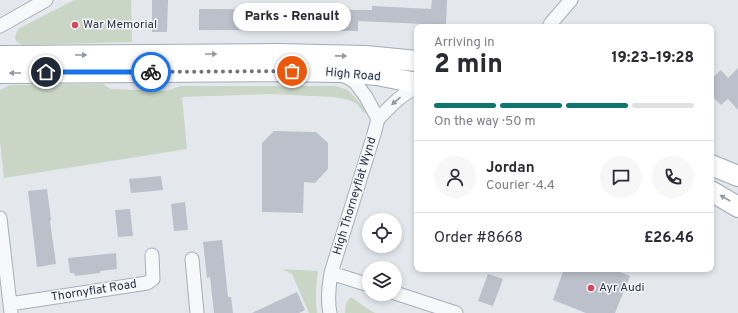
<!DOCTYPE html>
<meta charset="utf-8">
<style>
:root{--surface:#fff;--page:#f7f7f7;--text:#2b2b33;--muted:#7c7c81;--line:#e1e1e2;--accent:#0f766e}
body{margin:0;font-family:Overpass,sans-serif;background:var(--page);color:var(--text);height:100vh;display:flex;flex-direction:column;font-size:15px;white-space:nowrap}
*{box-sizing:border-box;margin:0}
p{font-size:13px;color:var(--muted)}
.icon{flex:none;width:22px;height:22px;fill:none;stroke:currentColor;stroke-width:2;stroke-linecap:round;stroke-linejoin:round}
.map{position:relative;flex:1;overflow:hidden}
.panel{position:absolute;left:414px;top:24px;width:300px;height:248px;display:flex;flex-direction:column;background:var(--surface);border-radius:8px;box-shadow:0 2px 6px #0003}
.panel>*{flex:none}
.buttons{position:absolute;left:362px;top:213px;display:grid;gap:8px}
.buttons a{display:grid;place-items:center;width:40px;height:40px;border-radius:50%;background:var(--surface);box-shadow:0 2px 6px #0003;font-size:20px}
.pin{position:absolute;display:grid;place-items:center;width:34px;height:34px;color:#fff;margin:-17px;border:2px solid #fff;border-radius:50%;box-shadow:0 1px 4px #0007}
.courier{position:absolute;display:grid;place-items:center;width:40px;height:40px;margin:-20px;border:3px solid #1a73e8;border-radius:50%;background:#fff;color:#222;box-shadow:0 1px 5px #0007}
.bubble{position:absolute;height:28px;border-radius:14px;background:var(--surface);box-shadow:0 2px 6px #0003;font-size:13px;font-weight:800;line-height:28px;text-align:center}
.overview em{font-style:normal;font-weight:800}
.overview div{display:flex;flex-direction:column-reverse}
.overview{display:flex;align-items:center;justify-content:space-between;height:68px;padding:0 20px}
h1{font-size:26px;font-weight:800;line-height:30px}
.bar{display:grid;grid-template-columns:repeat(4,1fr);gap:6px 4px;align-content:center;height:48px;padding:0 20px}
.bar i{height:5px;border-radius:3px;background:var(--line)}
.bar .current{background:var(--accent)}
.bar p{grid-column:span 4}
.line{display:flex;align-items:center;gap:10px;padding:0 20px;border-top:1px solid var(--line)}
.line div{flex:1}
.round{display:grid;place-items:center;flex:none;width:42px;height:42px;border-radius:21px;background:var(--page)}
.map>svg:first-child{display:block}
</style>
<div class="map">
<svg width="738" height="313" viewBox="0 0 738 313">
<rect width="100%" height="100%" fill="#e4e7ec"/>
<path fill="#c9d6c5" d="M 74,0 L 131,0 L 132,42 L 23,45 L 16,41 L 15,37 L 18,29 Z
M 103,84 L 111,89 L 166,91 L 181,86 L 336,86 L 348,90 L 361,104 L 366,113 L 364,113 L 357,104 L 349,100 L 334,97 L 269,94 L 182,97 L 187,149 L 4,178 L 0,141 L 0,90 L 10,85 Z
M 282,269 L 318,271 C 316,286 315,299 317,313 L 309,313 L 292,274 Z
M 351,297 L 371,311 L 375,313 L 345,313 L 346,303 Z"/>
<path fill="#bbc0ca" d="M 152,0 L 168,0 L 167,32 L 152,32 Z
M 432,0 L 447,0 L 446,25 L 358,21 L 358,31 L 199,30 L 199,9 L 372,10 L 372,6 L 431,9 Z
M 738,68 L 738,110 L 728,99 L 721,105 L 711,95 L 711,79 L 721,70 L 728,78 Z
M 274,131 L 316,132 L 328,143 L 328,169 L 315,183 L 304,182 L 303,213 L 262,212 L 262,143 Z
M 161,176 L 163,190 L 131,193 L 129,179 Z
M 47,189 L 51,220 L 50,221 L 56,264 L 37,267 L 28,191 Z
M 185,202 L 188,230 L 174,231 L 171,204 Z
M 130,209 L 133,236 L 118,237 L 115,210 Z
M 222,240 L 228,297 L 231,297 L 233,313 L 214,313 L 210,277 L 207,278 L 203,242 Z
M 116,253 L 117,269 L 100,271 L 100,273 L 75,276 L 74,273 L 70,273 L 68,258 Z
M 564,269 L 622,269 L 620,272 L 630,276 L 615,313 L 586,313 L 553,300 Z
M 488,274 L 503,279 L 493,306 L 478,301 Z
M 297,292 L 305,310 L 299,313 L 252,313 Z"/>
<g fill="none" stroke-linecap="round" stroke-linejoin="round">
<defs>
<path id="street" d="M 0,26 L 46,0
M 549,27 L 551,23 L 571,0
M 378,119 C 390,107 402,93 417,88
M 0,218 L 11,313
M 192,259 L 197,313
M 331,273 L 369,285
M 395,293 L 456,313
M 10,304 L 147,283 L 153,279 L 152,255
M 330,313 C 327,300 329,286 331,273 L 374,134 L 378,119 L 366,97 L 355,82 L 342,74"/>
<path id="primary" d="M 0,56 L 277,54 L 366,56 L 417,61
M 0,73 L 277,71 L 340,72 L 377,75 L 417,83
M 711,165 L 738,176
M 711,191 L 738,207"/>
</defs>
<use href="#street" stroke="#a9aeb7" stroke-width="15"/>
<use href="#primary" stroke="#a3abb8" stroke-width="22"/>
<use href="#street" stroke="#f7f8fa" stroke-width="13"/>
<use href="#primary" stroke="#fff" stroke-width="20"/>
</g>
<defs><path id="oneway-solid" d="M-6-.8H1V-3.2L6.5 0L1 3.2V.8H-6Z"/></defs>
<g fill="#959aa2">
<use href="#oneway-solid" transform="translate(211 54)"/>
<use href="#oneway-solid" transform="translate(81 55)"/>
<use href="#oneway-solid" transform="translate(341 56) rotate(1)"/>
<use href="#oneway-solid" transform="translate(15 73) rotate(180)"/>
<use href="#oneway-solid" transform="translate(725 198) rotate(-150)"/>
</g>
<use fill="#9196a0" href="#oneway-solid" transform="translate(396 101) rotate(139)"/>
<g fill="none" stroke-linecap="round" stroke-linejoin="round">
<path stroke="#6c737f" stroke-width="4" stroke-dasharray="0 7.2" d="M 151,72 L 292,71"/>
<path stroke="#1a73e8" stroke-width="5" d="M 46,72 L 151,72"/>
</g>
<g fill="#d1495b" stroke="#f4f6f9" stroke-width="1.5">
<circle cx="75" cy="25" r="4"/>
<circle cx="591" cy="288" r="4"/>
</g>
<g text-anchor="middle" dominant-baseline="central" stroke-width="3" stroke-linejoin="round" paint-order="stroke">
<g font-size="12" fill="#2b3445" stroke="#f4f6f9" text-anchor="start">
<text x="83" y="25">War Memorial</text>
<text x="599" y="288">Ayr Audi</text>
</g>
<g font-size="12" fill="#2b3445" stroke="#f4f6f9">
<text transform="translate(353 75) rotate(5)">High Road</text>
<text transform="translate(355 196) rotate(-73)">High Thorneyflat Wynd</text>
<text transform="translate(94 291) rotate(-9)">Thornyflat Road</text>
</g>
</g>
</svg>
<div class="buttons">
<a><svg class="icon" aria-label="locate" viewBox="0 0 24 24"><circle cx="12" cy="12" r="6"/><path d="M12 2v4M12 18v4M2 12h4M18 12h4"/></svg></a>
<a><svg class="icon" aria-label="layers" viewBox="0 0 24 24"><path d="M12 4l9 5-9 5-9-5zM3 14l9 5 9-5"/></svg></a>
</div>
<div class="pin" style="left:292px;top:71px;background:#ea580c"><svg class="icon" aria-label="bag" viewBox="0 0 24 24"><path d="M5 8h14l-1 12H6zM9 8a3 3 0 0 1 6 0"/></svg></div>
<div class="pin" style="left:46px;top:72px;background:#1f2937"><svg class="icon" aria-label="home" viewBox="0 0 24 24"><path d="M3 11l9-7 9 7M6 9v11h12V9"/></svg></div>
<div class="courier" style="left:151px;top:72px"><svg class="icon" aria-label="bike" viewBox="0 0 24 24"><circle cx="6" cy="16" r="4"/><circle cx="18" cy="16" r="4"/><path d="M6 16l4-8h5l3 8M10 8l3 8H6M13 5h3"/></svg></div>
<div class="bubble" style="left:233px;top:3px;width:118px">Parks - Renault</div>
<section class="panel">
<div class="overview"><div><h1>2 min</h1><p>Arriving in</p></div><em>19:23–19:28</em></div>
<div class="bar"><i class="current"></i><i class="current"></i><i class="current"></i><i></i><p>On the way · 50 m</p></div>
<div class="line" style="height:72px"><a class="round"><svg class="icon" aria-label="person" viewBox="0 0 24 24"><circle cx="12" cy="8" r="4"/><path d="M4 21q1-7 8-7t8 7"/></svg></a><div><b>Jordan</b><p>Courier · 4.4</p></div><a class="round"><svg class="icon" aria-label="chat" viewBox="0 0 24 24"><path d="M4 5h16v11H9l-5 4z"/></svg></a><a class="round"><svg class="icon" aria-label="phone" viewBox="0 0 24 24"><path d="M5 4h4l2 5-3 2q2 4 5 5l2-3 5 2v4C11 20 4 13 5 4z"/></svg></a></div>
<div class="line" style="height:52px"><div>Order #8668</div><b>£26.46</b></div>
</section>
</div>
